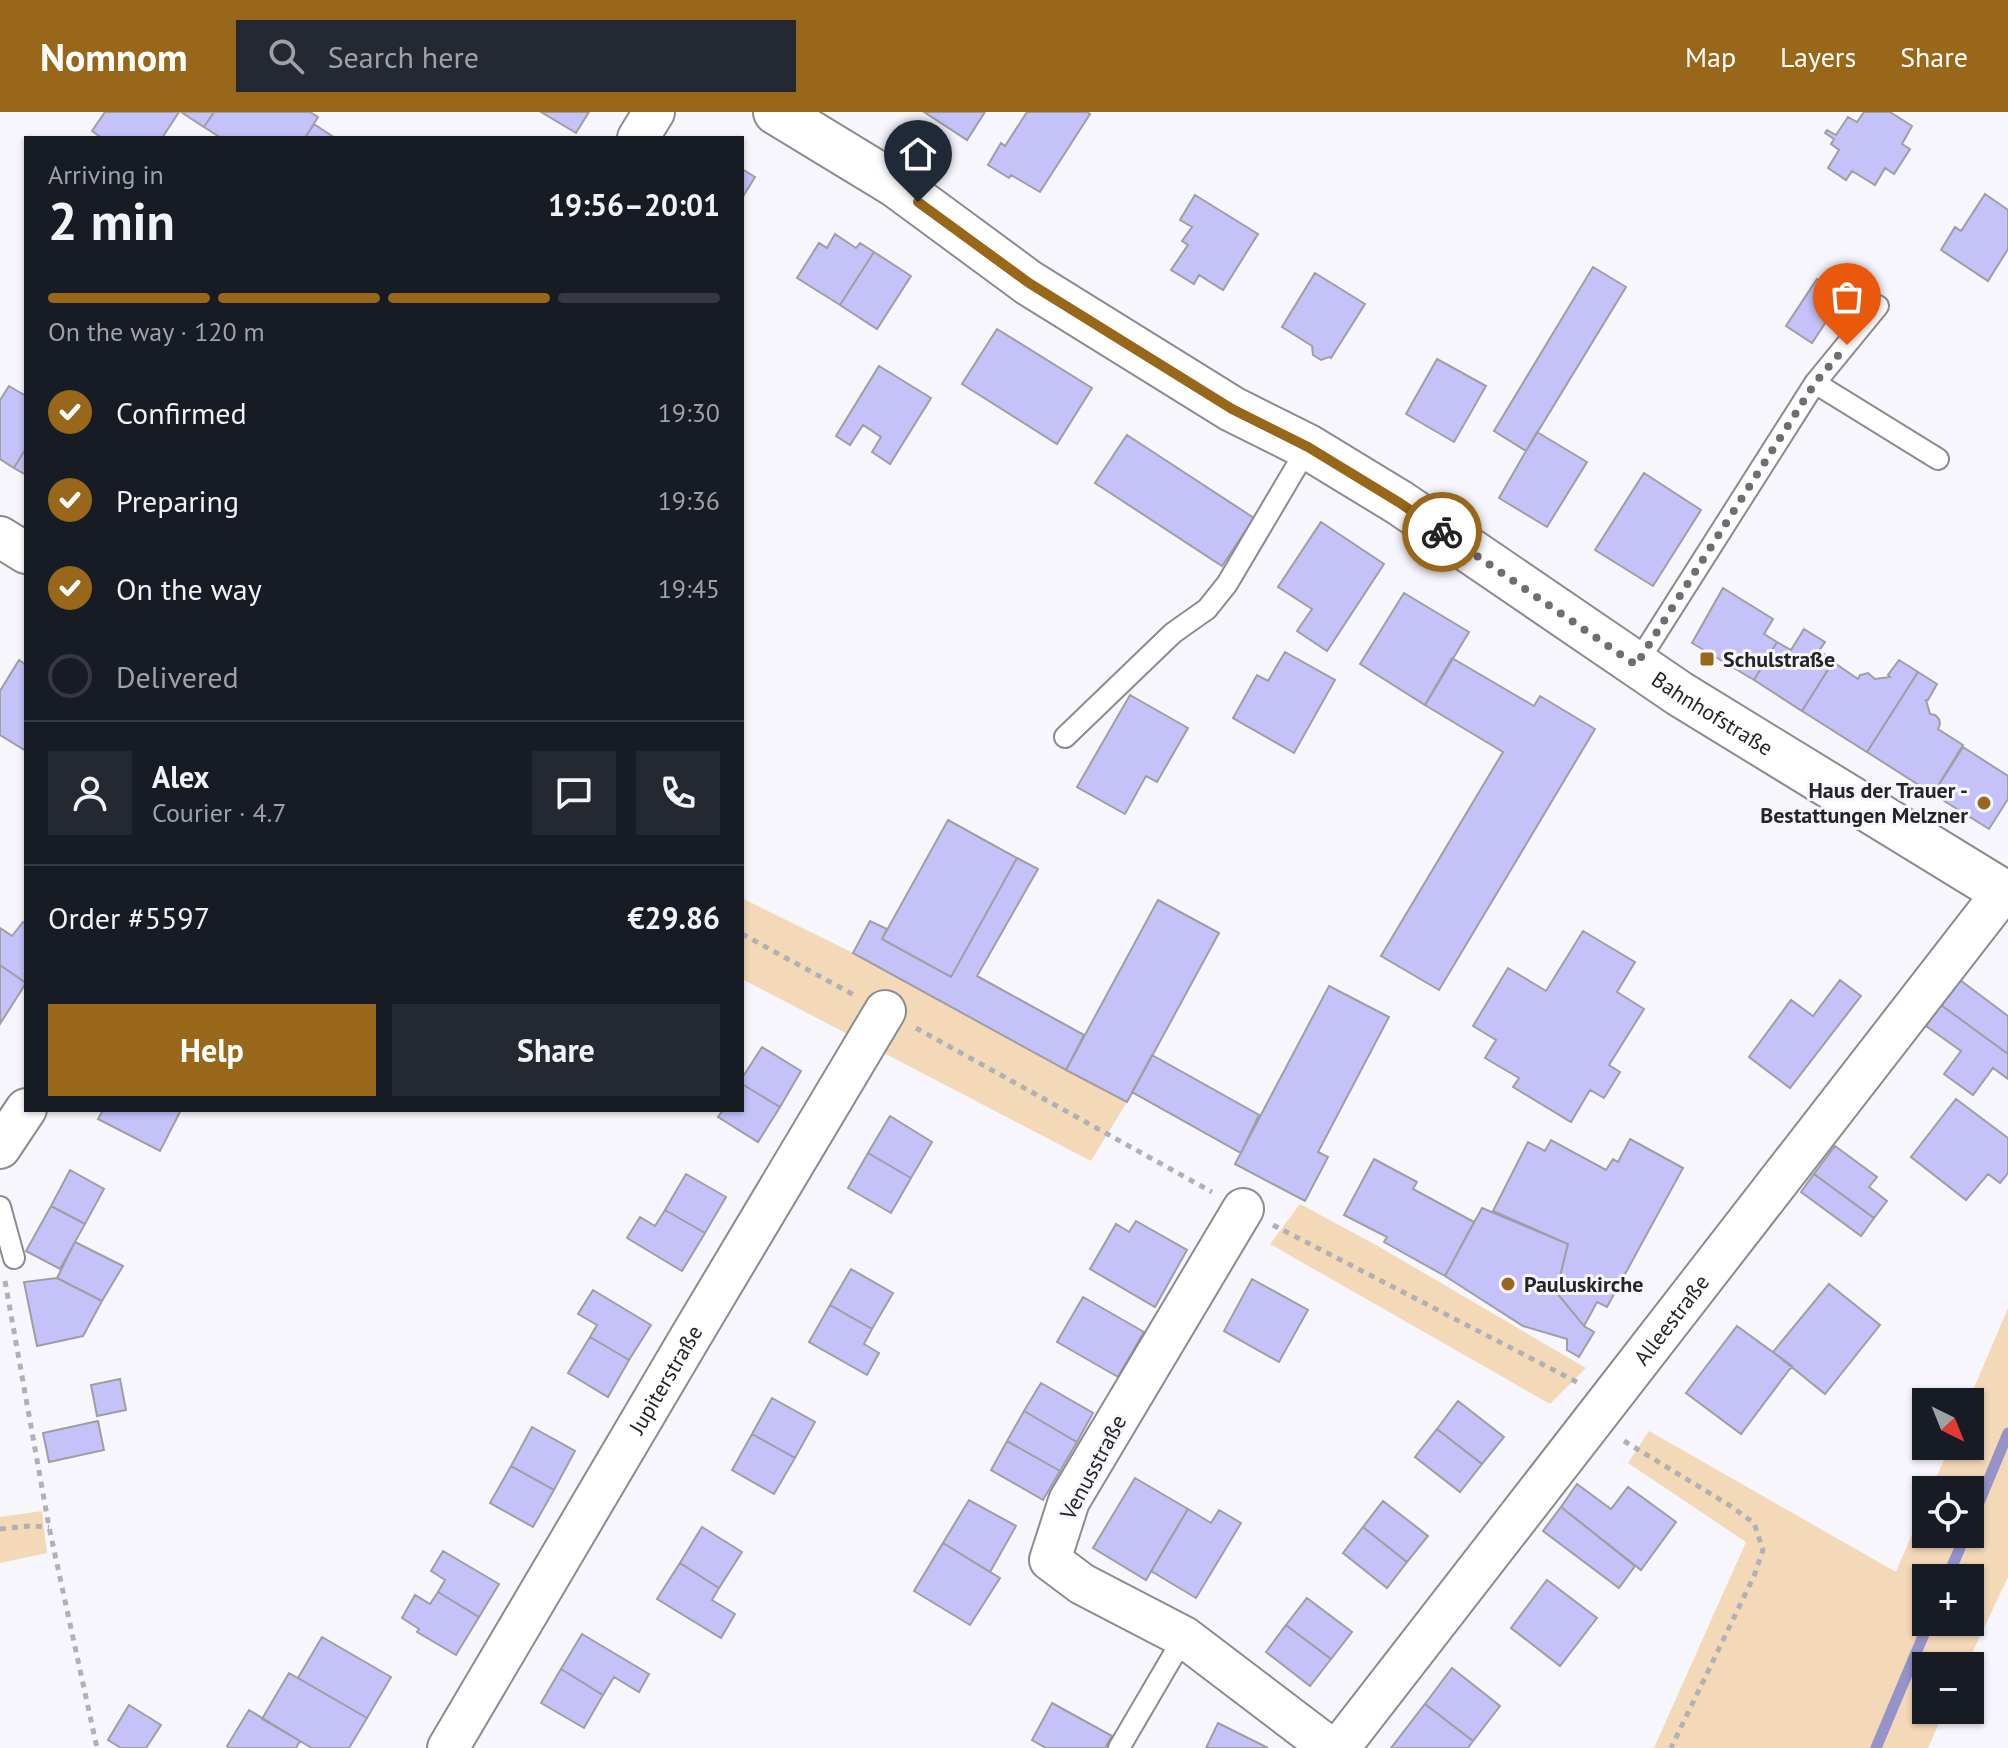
<!DOCTYPE html>
<meta charset="utf-8">
<style>
:root{--surface:#171b24;--page:#242831;--text:#f1f3f6;--muted:#9ea1a6;--line:#363941;--accent:#98671a}
body{margin:0;font-family:"PT Sans",sans-serif;background:var(--page);color:var(--text);height:100vh;display:flex;flex-direction:column;font-size:30px;white-space:nowrap}
*{box-sizing:border-box;margin:0}
p{font-size:26px;color:var(--muted)}
.icon{flex:none;width:44px;height:44px;fill:none;stroke:currentColor;stroke-width:2;stroke-linecap:round;stroke-linejoin:round}
.map{position:relative;flex:1;overflow:hidden}
.panel{position:absolute;left:24px;top:24px;width:720px;height:976px;display:flex;flex-direction:column;background:var(--surface);border-radius:0px;box-shadow:0 2px 6px #0004}
.panel>*{flex:none}
.needle{width:52px;rotate:137deg}
.fabs{position:absolute;left:1912px;top:1276px;display:grid;gap:16px}
.fabs a{display:grid;place-items:center;width:72px;height:72px;border-radius:0px;background:var(--surface);box-shadow:0 2px 6px #0004;font-size:40px}
.pin{position:absolute;display:grid;place-items:center;width:68px;height:68px;color:#fff;margin:-82px -34px;border-radius:50% 50% 50% 0;rotate:-45deg;box-shadow:0 0 8px #0007}
.pin .icon{rotate:45deg}
.courier{position:absolute;display:grid;place-items:center;width:80px;height:80px;margin:-40px;border:6px solid #98671a;border-radius:50%;background:#fff;color:#222;box-shadow:0 2px 10px #0007}
.overview em{font-style:normal;font-weight:700}
.overview div{display:flex;flex-direction:column-reverse}
.overview{display:flex;align-items:center;justify-content:space-between;height:136px;padding:0 24px}
h1{font-size:52px;font-weight:700;line-height:60px}
.bar{display:grid;grid-template-columns:repeat(4,1fr);gap:12px 8px;align-content:center;height:96px;padding:0 24px}
.bar i{height:10px;border-radius:6px;background:var(--line)}
.bar .active{background:var(--accent)}
.bar p{grid-column:span 4}
.line{display:flex;align-items:center;gap:20px;padding:0 24px;border-top:2px solid var(--line)}
.line div{flex:1}
.round{display:grid;place-items:center;flex:none;width:84px;height:84px;border-radius:0px;background:var(--page)}
ol{padding:0 24px;list-style:none}
li{display:flex;align-items:center;gap:24px;height:88px}
li p{margin-inline-start:auto}
li .icon{padding:8px;border-radius:50%;background:var(--accent);color:#fff;stroke-width:4}
li:last-child{color:var(--muted)}
li i{width:44px;height:44px;border:4px solid var(--line);border-radius:50%}
.primary-button{display:flex;gap:16px;margin-top:auto;padding:16px 24px}
.primary-button a{flex:1;height:92px;border-radius:0px;background:var(--accent);color:#fff;font-size:32px;font-weight:700;line-height:92px;text-align:center}
.primary-button a+a{background:var(--page);color:var(--text)}
header{display:flex;align-items:center;gap:48px;box-sizing:border-box;height:112px;padding:0 40px;background:var(--accent);color:#fff}
header strong{font-size:38px}
nav{display:flex;gap:44px;margin-inline-start:auto;font-size:28px}
.search{width:560px;height:72px;background:var(--page);display:flex;align-items:center;gap:20px;box-sizing:border-box;padding:0 28px;border-radius:0px;color:var(--muted);font-size:30px}
.map>svg:first-child{display:block}
</style>
<header>
<strong>Nomnom</strong>
<div class="search"><svg class="icon" aria-label="search" viewBox="0 0 24 24"><circle cx="10" cy="10" r="6"/><path d="M15 15l6 6"/></svg>Search here</div>
<nav><a>Map</a><a>Layers</a><a>Share</a></nav>
</header>
<div class="map">
<svg width="2008" height="1636" viewBox="0 0 2008 1636">
<rect width="100%" height="100%" fill="#f6f6fc"/>
<path fill="#f4d9b8" fill-rule="evenodd" d="M 742,786 L 853,841 L 1127,990 L 1091,1049 L 742,867 Z
M 1300,1092 L 1376,1133 L 1586,1256 L 1550,1292 L 1270,1132 Z
M 2008,1196 L 2008,1465 L 1966,1554 L 1926,1554 L 1926,1598 L 1945,1598 L 1928,1636 L 1654,1636 L 1746,1430 L 1628,1351 L 1649,1319 L 1896,1460 L 1926,1389 L 1926,1422 L 1970,1422 L 1970,1378 L 1931,1378 L 1950,1334 L 1970,1334 L 1970,1290 L 1968,1290 ZM 1926,1466 L 1970,1466 L 1970,1510 L 1926,1510 Z
M 42,1399 L 47,1441 L 0,1451 L 0,1405 Z"/>
<g fill="none" stroke-linecap="round" stroke-linejoin="round">
<path stroke="#9593c7" stroke-width="11" d="M 1970,1412 L 2008,1321
M 1947,1466 L 1966,1422
M 1876,1636 L 1929,1510"/>
</g>
<path fill="#c4c2f9" stroke="#9e9ea3" stroke-width="2" d="M 105,0 L 179,0 L 162,26 L 102,26 L 92,19 Z
M 181,0 L 214,0 L 204,15 Z
M 214,0 L 310,0 L 318,5 L 305,26 L 221,26 L 204,15 Z
M 541,0 L 589,0 L 576,21 Z
M 924,0 L 985,0 L 967,28 Z
M 1027,0 L 1087,0 L 1090,2 L 1040,80 L 1011,63 L 1009,66 L 988,53 L 1001,31 L 1005,34 Z
M 1864,0 L 1890,0 L 1912,14 L 1902,32 L 1910,37 L 1894,62 L 1885,56 L 1875,73 L 1852,59 L 1846,68 L 1828,56 L 1839,38 L 1831,32 L 1834,27 L 1825,21 L 1827,18 L 1836,23 L 1848,5 L 1857,10 Z
M 314,12 L 335,26 L 305,26 Z
M 742,57 L 755,65 L 742,86 Z
M 1985,82 L 2008,98 L 2008,137 L 1988,169 L 1941,138 L 1955,115 L 1961,119 Z
M 1195,83 L 1258,122 L 1223,178 L 1199,163 L 1194,172 L 1171,158 L 1188,133 L 1182,129 L 1192,115 L 1180,108 Z
M 835,122 L 856,136 L 860,131 L 874,140 L 840,193 L 797,166 L 819,131 L 827,136 Z
M 874,140 L 911,164 L 877,217 L 840,193 Z
M 1593,155 L 1626,175 L 1526,339 L 1494,319 Z
M 1315,161 L 1365,192 L 1331,246 L 1329,245 L 1321,248 L 1313,243 L 1312,234 L 1282,215 Z
M 1817,167 L 1843,184 L 1812,231 L 1786,214 Z
M 997,217 L 1092,276 L 1057,332 L 962,272 Z
M 1437,247 L 1486,274 L 1454,330 L 1406,302 Z
M 879,254 L 931,286 L 890,352 L 872,340 L 881,325 L 863,313 L 850,333 L 836,324 Z
M 9,274 L 26,284 L 26,336 L 14,356 L 0,347 L 0,288 Z
M 1537,320 L 1587,350 L 1547,415 L 1499,386 Z
M 1127,323 L 1254,406 L 1222,454 L 1095,371 Z
M 26,336 L 26,363 L 14,356 Z
M 1644,361 L 1701,398 L 1653,474 L 1595,438 Z
M 1321,410 L 1384,452 L 1327,539 L 1297,519 L 1312,497 L 1278,475 Z
M 1723,476 L 1773,507 L 1764,522 L 1777,530 L 1754,568 L 1692,531 Z
M 1404,481 L 1469,520 L 1425,593 L 1360,552 Z
M 1804,517 L 1825,530 L 1819,539 L 1834,548 L 1802,599 L 1754,568 L 1777,530 L 1791,538 Z
M 1285,540 L 1335,568 L 1294,641 L 1233,606 L 1257,563 L 1268,569 Z
M 1452,546 L 1534,594 L 1540,584 L 1595,617 L 1439,878 L 1381,844 L 1503,640 L 1425,593 Z
M 19,548 L 26,553 L 26,639 L 0,623 L 0,579 Z
M 1899,548 L 1918,560 L 1867,640 L 1802,599 L 1833,550 L 1858,567 L 1860,563 L 1868,561 L 1875,567 L 1890,565 L 1888,563 Z
M 1918,560 L 1937,572 L 1928,588 L 1926,588 L 1930,602 L 1935,603 L 1939,607 L 1940,612 L 1938,617 L 1963,633 L 1933,682 L 1867,640 Z
M 1130,583 L 1188,616 L 1157,670 L 1146,664 L 1125,702 L 1077,675 Z
M 1963,635 L 2008,664 L 2008,687 L 1989,717 L 1933,682 Z
M 948,708 L 1017,746 L 951,865 L 882,827 Z
M 1017,746 L 1038,757 L 977,864 L 1084,923 L 1066,958 L 853,841 L 870,809 L 887,817 L 882,827 L 951,865 Z
M 1158,788 L 1219,821 L 1127,990 L 1066,958 Z
M 23,810 L 26,812 L 26,871 L 0,853 L 0,816 L 12,824 Z
M 1583,819 L 1635,850 L 1617,880 L 1644,897 L 1609,953 L 1620,960 L 1604,986 L 1590,978 L 1571,1010 L 1513,975 L 1519,966 L 1485,946 L 1496,928 L 1473,914 L 1508,856 L 1546,879 Z
M 0,853 L 26,871 L 0,912 Z
M 1840,868 L 1861,884 L 1790,976 L 1749,945 L 1791,888 L 1813,904 Z
M 1960,868 L 2008,904 L 2008,942 L 1941,893 Z
M 1329,874 L 1389,905 L 1318,1040 L 1328,1045 L 1305,1089 L 1235,1052 Z
M 1941,893 L 2008,942 L 2008,967 L 1993,956 L 1973,983 L 1944,962 L 1961,939 L 1926,914 Z
M 762,935 L 801,959 L 780,995 L 742,972 L 742,966 Z
M 1152,943 L 1259,1003 L 1241,1041 L 1132,980 Z
M 742,972 L 780,995 L 758,1030 L 718,1005 L 723,998 L 742,998 Z
M 1956,987 L 2008,1026 L 2008,1061 L 2000,1071 L 1988,1062 L 1966,1088 L 1911,1045 Z
M 103,998 L 181,998 L 160,1039 L 98,1007 Z
M 890,1004 L 932,1030 L 911,1066 L 868,1041 Z
M 1630,1027 L 1683,1056 L 1607,1195 L 1597,1190 L 1584,1214 L 1556,1180 L 1568,1132 L 1493,1099 L 1528,1030 L 1545,1039 L 1551,1028 L 1606,1058 L 1613,1047 L 1618,1050 Z
M 1835,1034 L 1877,1065 L 1869,1075 L 1887,1089 L 1874,1106 L 1814,1062 Z
M 868,1041 L 911,1066 L 891,1101 L 848,1076 Z
M 1374,1047 L 1417,1070 L 1413,1077 L 1474,1110 L 1445,1164 L 1384,1130 L 1387,1125 L 1344,1103 Z
M 70,1058 L 104,1077 L 85,1112 L 51,1094 Z
M 686,1062 L 726,1085 L 705,1121 L 665,1098 Z
M 1814,1062 L 1874,1106 L 1861,1124 L 1801,1080 Z
M 51,1094 L 85,1112 L 60,1157 L 26,1139 Z
M 1482,1096 L 1568,1132 L 1556,1180 L 1584,1214 L 1594,1220 L 1579,1245 L 1567,1238 L 1567,1227 L 1523,1214 L 1445,1164 Z
M 665,1098 L 705,1121 L 682,1159 L 627,1126 L 640,1105 L 655,1114 Z
M 1136,1109 L 1187,1138 L 1155,1195 L 1090,1157 L 1116,1112 L 1129,1120 Z
M 75,1130 L 123,1154 L 102,1189 L 57,1166 Z
M 851,1157 L 893,1181 L 872,1217 L 830,1193 Z
M 57,1166 L 102,1189 L 83,1224 L 37,1234 L 24,1170 Z
M 1252,1167 L 1308,1198 L 1279,1250 L 1224,1219 Z
M 1829,1172 L 1880,1213 L 1825,1282 L 1773,1240 Z
M 593,1178 L 651,1213 L 629,1248 L 590,1225 L 597,1213 L 578,1202 Z
M 1083,1185 L 1144,1220 L 1118,1265 L 1057,1230 Z
M 830,1193 L 872,1217 L 864,1232 L 879,1241 L 867,1263 L 809,1230 Z
M 1737,1214 L 1792,1254 L 1741,1322 L 1686,1281 Z
M 590,1225 L 629,1248 L 608,1285 L 568,1261 Z
M 120,1267 L 126,1298 L 97,1304 L 91,1273 Z
M 1041,1271 L 1093,1301 L 1077,1330 L 1024,1299 Z
M 772,1286 L 815,1310 L 795,1346 L 752,1322 Z
M 1458,1289 L 1504,1325 L 1482,1352 L 1437,1317 Z
M 1024,1299 L 1077,1330 L 1060,1359 L 1007,1329 Z
M 98,1309 L 104,1338 L 49,1350 L 43,1321 Z
M 532,1315 L 575,1339 L 554,1378 L 511,1354 Z
M 1437,1317 L 1482,1352 L 1460,1380 L 1415,1345 Z
M 752,1322 L 795,1346 L 774,1382 L 732,1358 Z
M 1007,1329 L 1060,1359 L 1043,1388 L 991,1358 Z
M 511,1354 L 554,1378 L 533,1415 L 490,1391 Z
M 1135,1366 L 1188,1397 L 1146,1468 L 1093,1436 Z
M 1577,1372 L 1611,1397 L 1628,1375 L 1676,1410 L 1641,1458 L 1561,1395 Z
M 969,1388 L 1016,1414 L 990,1460 L 943,1431 Z
M 1383,1389 L 1428,1424 L 1407,1450 L 1363,1415 Z
M 1561,1395 L 1635,1454 L 1619,1476 L 1543,1419 Z
M 1188,1397 L 1211,1411 L 1219,1398 L 1241,1411 L 1196,1486 L 1151,1459 Z
M 702,1415 L 742,1440 L 719,1476 L 680,1451 Z
M 1363,1415 L 1407,1450 L 1387,1476 L 1343,1441 Z
M 943,1431 L 1000,1466 L 970,1513 L 914,1479 Z
M 443,1439 L 499,1472 L 479,1505 L 438,1480 L 445,1468 L 431,1459 Z
M 680,1451 L 719,1476 L 712,1488 L 735,1502 L 721,1526 L 657,1487 Z
M 1547,1468 L 1597,1506 L 1560,1554 L 1511,1516 Z
M 438,1480 L 479,1505 L 456,1543 L 417,1520 L 419,1517 L 402,1506 L 415,1483 L 430,1492 Z
M 1307,1486 L 1352,1520 L 1331,1547 L 1286,1513 Z
M 1286,1513 L 1331,1547 L 1310,1574 L 1266,1540 Z
M 582,1522 L 649,1562 L 639,1580 L 614,1565 L 603,1583 L 561,1557 Z
M 322,1525 L 391,1565 L 367,1606 L 298,1566 Z
M 1452,1556 L 1500,1594 L 1473,1629 L 1425,1592 Z
M 561,1557 L 603,1583 L 584,1616 L 541,1591 Z
M 289,1561 L 367,1606 L 349,1636 L 312,1636 L 262,1607 Z
M 1052,1591 L 1112,1624 L 1105,1636 L 1046,1636 L 1032,1628 Z
M 1425,1592 L 1473,1629 L 1468,1636 L 1391,1636 Z
M 129,1593 L 161,1613 L 146,1636 L 121,1636 L 108,1628 Z
M 249,1598 L 300,1629 L 296,1636 L 229,1636 L 227,1634 Z
M 1218,1611 L 1268,1636 L 1206,1636 Z"/>
<g fill="none" stroke-linecap="round" stroke-linejoin="round">
<defs>
<path id="service" d="M 1815,271 L 1878,194
M 1636,553 L 1815,271 L 1938,347
M 1065,625 L 1173,521 L 1207,497 L 1227,472 L 1308,335
M 0,1095 L 14,1146
M 1119,1636 L 1184,1525"/>
<g id="minor">
<path d="M 638,26 L 654,0"/>
<path d="M 0,425 L 26,441"/>
<path d="M 0,1036 L 26,997"/>
<path d="M 1243,1097 L 1069,1389 L 1050,1448 L 1082,1472 L 1184,1525 L 1330,1636"/>
<path id="s1" d="M 448,1636 L 691,1224 L 885,899"/>
<path id="s2" d="M 1339,1636 L 2003,780"/>
</g>
<g id="secondary">
<path id="s3" d="M 776,0 L 896,73 L 1029,171 L 1232,297 L 1308,335 L 1400,391 L 1680,582 L 2008,783"/>
</g>
</defs>
<use href="#service" stroke="#8b8b90" stroke-width="24"/>
<use href="#minor" stroke="#8b8b90" stroke-width="44"/>
<use href="#secondary" stroke="#8b8b90" stroke-width="48"/>
<path stroke="#b1b1b5" stroke-width="5" stroke-dasharray="6 6" stroke-linecap="butt" d="M 742,822 L 854,883
M 916,916 L 1212,1080
M 1273,1113 L 1577,1270
M 5,1169 L 49,1415 L 97,1636
M 1624,1329 L 1729,1393 L 1754,1411 L 1763,1438 L 1754,1464 L 1671,1636
M 0,1417 L 30,1414 L 49,1415"/>
<use href="#service" stroke="#fff" stroke-width="20"/>
<use href="#minor" stroke="#fff" stroke-width="40"/>
<use href="#secondary" stroke="#fff" stroke-width="44"/>
</g>
<g fill="none" stroke-linecap="round" stroke-linejoin="round">
<path stroke="#6e6e72" stroke-width="8" stroke-dasharray="0 14.4" d="M 1442,420 L 1636,553 L 1815,271 L 1847,233"/>
<path stroke="#98671a" stroke-width="10" d="M 918,90 L 1029,171 L 1232,297 L 1308,335 L 1400,391 L 1442,420"/>
</g>
<g fill="#98671a" stroke="#f6f6fc" stroke-width="3">
<rect x="1699" y="539" width="16" height="16" rx="4"/>
<circle cx="1984" cy="691" r="8"/>
<circle cx="1508" cy="1172" r="8"/>
</g>
<g text-anchor="middle" dominant-baseline="central" stroke-width="6" stroke-linejoin="round" paint-order="stroke">
<g font-size="22" font-weight="bold" fill="#252527" stroke="#f6f6fc" text-anchor="start">
<text x="1723" y="547">Schulstraße</text>
<text x="1968" y="678" text-anchor="end">Haus der Trauer -<tspan x="1968" dy="25">Bestattungen Melzner</tspan></text>
<text x="1524" y="1172">Pauluskirche</text>
</g>
<g font-size="22" fill="#252527" stroke="#f6f6fc">
<text stroke="none"><textPath href="#s3" startOffset="1114">Bahnhofstraße</textPath></text>
<text stroke="none"><textPath href="#s2" startOffset="542">Alleestraße</textPath></text>
<text stroke="none"><textPath href="#s1" startOffset="428">Jupiterstraße</textPath></text>
<text transform="translate(1093 1355) rotate(-62)">Venusstraße</text>
</g>
</g>
</svg>
<div class="fabs">
<a><svg class="needle" viewBox="-14 -14 28 28"><path d="M0-13l5 13h-10z" fill="#e53935"/><path d="M0 13l5-13h-10z" fill="#9ea1a6"/></svg></a>
<a><svg class="icon" aria-label="locate" viewBox="0 0 24 24"><circle cx="12" cy="12" r="6"/><path d="M12 2v4M12 18v4M2 12h4M18 12h4"/></svg></a>
<a>+</a>
<a>−</a>
</div>
<div class="pin" style="left:1847px;top:233px;background:#ea580c"><svg class="icon" aria-label="bag" viewBox="0 0 24 24"><path d="M5 8h14l-1 12H6zM9 8a3 3 0 0 1 6 0"/></svg></div>
<div class="pin" style="left:918px;top:90px;background:#1f2937"><svg class="icon" aria-label="home" viewBox="0 0 24 24"><path d="M3 11l9-7 9 7M6 9v11h12V9"/></svg></div>
<div class="courier" style="left:1442px;top:420px"><svg class="icon" aria-label="bike" viewBox="0 0 24 24"><circle cx="6" cy="16" r="4"/><circle cx="18" cy="16" r="4"/><path d="M6 16l4-8h5l3 8M10 8l3 8H6M13 5h3"/></svg></div>
<section class="panel">
<div class="overview"><div><h1>2 min</h1><p>Arriving in</p></div><em>19:56–20:01</em></div>
<div class="bar"><i class="active"></i><i class="active"></i><i class="active"></i><i></i><p>On the way · 120 m</p></div>
<ol>
<li><svg class="icon" aria-label="check" viewBox="0 0 24 24"><path d="M5 12l5 5 9-10"/></svg>Confirmed<p>19:30</p></li>
<li><svg class="icon" aria-label="check" viewBox="0 0 24 24"><path d="M5 12l5 5 9-10"/></svg>Preparing<p>19:36</p></li>
<li><svg class="icon" aria-label="check" viewBox="0 0 24 24"><path d="M5 12l5 5 9-10"/></svg>On the way<p>19:45</p></li>
<li><i></i>Delivered</li>
</ol>
<div class="line" style="height:144px"><a class="round"><svg class="icon" aria-label="person" viewBox="0 0 24 24"><circle cx="12" cy="8" r="4"/><path d="M4 21q1-7 8-7t8 7"/></svg></a><div><b>Alex</b><p>Courier · 4.7</p></div><a class="round"><svg class="icon" aria-label="chat" viewBox="0 0 24 24"><path d="M4 5h16v11H9l-5 4z"/></svg></a><a class="round"><svg class="icon" aria-label="phone" viewBox="0 0 24 24"><path d="M5 4h4l2 5-3 2q2 4 5 5l2-3 5 2v4C11 20 4 13 5 4z"/></svg></a></div>
<div class="line" style="height:104px"><div>Order #5597</div><b>€29.86</b></div>
<div class="primary-button"><a>Help</a><a>Share</a></div>
</section>
</div>
